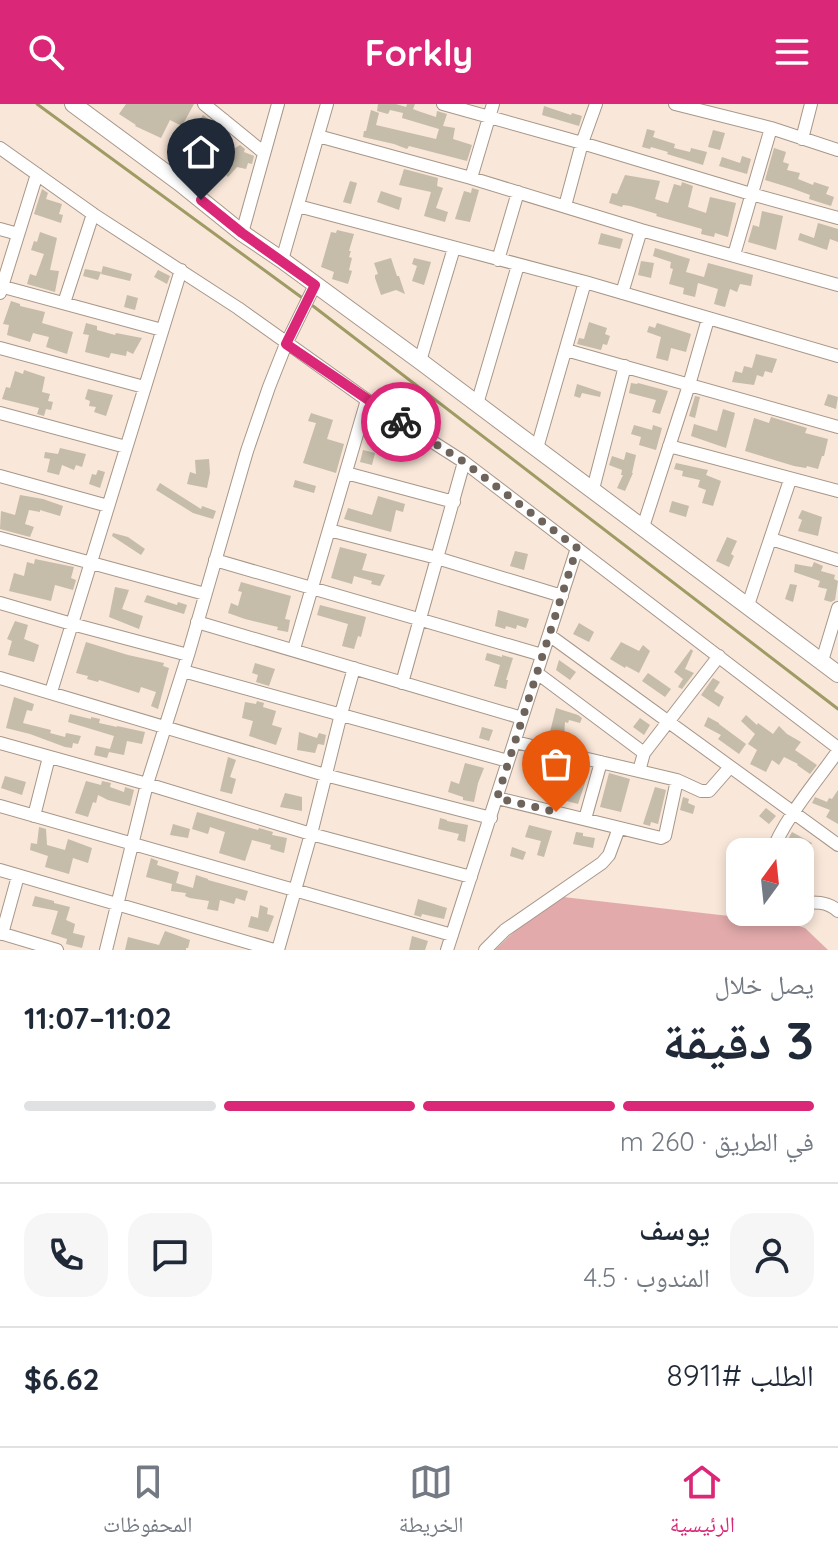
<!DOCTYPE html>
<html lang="ar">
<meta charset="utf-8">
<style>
:root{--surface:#fff;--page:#f6f6f7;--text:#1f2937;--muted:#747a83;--line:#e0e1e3;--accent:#db2777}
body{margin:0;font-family:Quicksand,"Noto Naskh Arabic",sans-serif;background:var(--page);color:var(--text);direction:rtl;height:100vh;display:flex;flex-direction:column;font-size:30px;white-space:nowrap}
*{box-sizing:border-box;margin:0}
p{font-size:26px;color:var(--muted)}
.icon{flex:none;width:44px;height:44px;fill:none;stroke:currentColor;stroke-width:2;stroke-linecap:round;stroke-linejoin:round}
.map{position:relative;height:846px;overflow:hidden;direction:ltr}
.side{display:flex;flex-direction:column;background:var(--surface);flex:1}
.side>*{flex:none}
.needle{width:52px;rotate:15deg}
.tools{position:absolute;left:726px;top:734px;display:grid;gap:16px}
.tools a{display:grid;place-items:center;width:88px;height:88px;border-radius:16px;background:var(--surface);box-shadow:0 4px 12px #0003;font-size:40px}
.pin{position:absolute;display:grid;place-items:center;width:68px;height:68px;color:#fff;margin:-82px -34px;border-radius:50% 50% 50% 0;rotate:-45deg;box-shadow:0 0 8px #0007}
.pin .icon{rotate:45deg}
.courier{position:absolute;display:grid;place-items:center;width:80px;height:80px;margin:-40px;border:6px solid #db2777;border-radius:50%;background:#fff;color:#222;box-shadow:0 2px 10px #0007}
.head em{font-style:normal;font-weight:700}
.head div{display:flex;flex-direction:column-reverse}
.head{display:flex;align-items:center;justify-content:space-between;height:136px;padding:0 24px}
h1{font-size:52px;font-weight:700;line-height:60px}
.bar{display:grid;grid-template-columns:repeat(4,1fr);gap:12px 8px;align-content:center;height:96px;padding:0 24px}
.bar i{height:10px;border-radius:6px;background:var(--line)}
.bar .on{background:var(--accent)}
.bar p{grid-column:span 4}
.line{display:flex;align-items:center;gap:20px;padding:0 24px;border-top:2px solid var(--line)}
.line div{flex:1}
.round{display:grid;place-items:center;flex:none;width:84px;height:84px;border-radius:24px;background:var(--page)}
header{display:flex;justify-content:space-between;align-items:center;height:104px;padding:0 24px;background:var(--accent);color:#fff;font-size:36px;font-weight:700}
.dock{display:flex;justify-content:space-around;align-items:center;height:112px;border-top:2px solid var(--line);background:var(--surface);font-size:22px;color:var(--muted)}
.dock a{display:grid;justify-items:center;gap:4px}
.dock .on{color:var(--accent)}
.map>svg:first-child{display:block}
</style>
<header><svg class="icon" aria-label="menu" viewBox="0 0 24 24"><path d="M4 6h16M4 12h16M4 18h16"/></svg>Forkly<svg class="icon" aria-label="search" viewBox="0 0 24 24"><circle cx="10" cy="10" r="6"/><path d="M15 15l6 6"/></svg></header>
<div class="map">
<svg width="838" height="846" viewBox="0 0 838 846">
<rect width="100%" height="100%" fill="#f9e7d9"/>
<path fill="#e3aaab" d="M 563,793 L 790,819 L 805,824 L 828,846 L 495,846 L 523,819 Z"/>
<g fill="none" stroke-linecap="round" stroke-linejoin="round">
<path stroke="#9e9b64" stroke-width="3" d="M 37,0 L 301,193
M 313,202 L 838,605"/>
</g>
<path fill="#c5bcaa" d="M 126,0 L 194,0 L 182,22 L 170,16 L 161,34 L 135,22 L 136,21 L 119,10 Z
M 378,0 L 396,0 L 406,3 L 407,0 L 415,0 L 413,5 L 418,7 L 436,13 L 437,7 L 447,10 L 443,22 L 455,24 L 453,35 L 472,41 L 467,57 L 409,42 L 407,45 L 394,40 L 363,33 L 364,27 L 366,27 L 371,6 L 379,9 L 376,21 L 436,35 L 439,25 L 402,14 L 403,9 L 390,6 L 388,10 L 377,7 Z
M 544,2 L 571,11 L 572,9 L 582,12 L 579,22 L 542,11 Z
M 203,11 L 212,18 L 201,34 L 192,28 Z
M 647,25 L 655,27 L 653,33 L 675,40 L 674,44 L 690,48 L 691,44 L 707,48 L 703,61 L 667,50 L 668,48 L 651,43 L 650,45 L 642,43 Z
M 713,26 L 725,29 L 720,46 L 708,43 Z
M 229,40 L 235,44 L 240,41 L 245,45 L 244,48 L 254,52 L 252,60 L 248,59 L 246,65 L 237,63 L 228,73 L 225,70 L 221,76 L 215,73 L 228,57 L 222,52 Z
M 774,44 L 786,48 L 783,58 L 789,60 L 787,66 L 800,69 L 798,75 L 813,81 L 814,78 L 829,83 L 826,90 L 834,93 L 831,102 L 809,95 L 810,91 L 791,84 L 765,76 Z
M 742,52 L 751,55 L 747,70 L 719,62 L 722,53 L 740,59 Z
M 404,65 L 438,74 L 437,82 L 443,84 L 436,104 L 448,108 L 445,118 L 424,112 L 431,88 L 399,81 Z
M 625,71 L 660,77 L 655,95 L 668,99 L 674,80 L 681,82 L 682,78 L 693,82 L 688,103 L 706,109 L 710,93 L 736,99 L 728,133 L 715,129 L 714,133 L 701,130 L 702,125 L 656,112 L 657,110 L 630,102 L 623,101 L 622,103 L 609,99 L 612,89 L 617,90 Z
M 350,77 L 357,79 L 351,100 L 343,98 Z
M 472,84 L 479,86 L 470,118 L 455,115 L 464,87 L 471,89 Z
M 42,85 L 48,89 L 46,95 L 62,100 L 59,110 L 63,111 L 61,119 L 34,110 Z
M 381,87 L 402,94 L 399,106 L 377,98 Z
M 762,107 L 783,112 L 776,146 L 748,138 L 753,121 L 759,123 Z
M 818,119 L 838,125 L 838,138 L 830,135 L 827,146 L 798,136 L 800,129 L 814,134 Z
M 337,126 L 354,130 L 349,147 L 351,147 L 349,153 L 352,154 L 349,166 L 352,167 L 348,180 L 332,175 L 334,168 L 321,163 L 331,128 L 336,129 Z
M 40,128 L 57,134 L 50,166 L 59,167 L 55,188 L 27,180 L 30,170 L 36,172 L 44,150 L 31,146 L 34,137 L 37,138 Z
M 601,129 L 623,135 L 620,145 L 598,140 Z
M 655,144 L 690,155 L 686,168 L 704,173 L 708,159 L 753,171 L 751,182 L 740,180 L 737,188 L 730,185 L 725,203 L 714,200 L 718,185 L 698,179 L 695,193 L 683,190 L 684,184 L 669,180 L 673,165 L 670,164 L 671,158 L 653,152 Z
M 391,154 L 397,172 L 399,172 L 405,190 L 396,186 L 381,191 L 375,174 L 375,171 L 378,170 L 374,159 Z
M 414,154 L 431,158 L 424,181 L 412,177 L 417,162 L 412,160 Z
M 641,157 L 654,159 L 651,174 L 638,171 Z
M 103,162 L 132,170 L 130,177 L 101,170 Z
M 85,165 L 101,168 L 98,176 L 83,172 Z
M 158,166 L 170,172 L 167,180 L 154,173 Z
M 127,191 L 138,194 L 135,206 L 124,203 Z
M 11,197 L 20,200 L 20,202 L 45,208 L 42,219 L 73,228 L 67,250 L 46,243 L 49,233 L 33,229 L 30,238 L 7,231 L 9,221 L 3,220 Z
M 589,218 L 607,224 L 605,230 L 610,232 L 607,241 L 603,240 L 601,246 L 577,240 L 579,234 L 584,235 Z
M 86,219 L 97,222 L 97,226 L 115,231 L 116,229 L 142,234 L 133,250 L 127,247 L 126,252 L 111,249 L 109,254 L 85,248 L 89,231 L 83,230 Z
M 657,219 L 691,230 L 686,248 L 671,244 L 668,257 L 656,254 L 661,233 L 647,228 L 649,222 L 655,224 Z
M 756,250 L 777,255 L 772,269 L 765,267 L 763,273 L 757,271 L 754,281 L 732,278 L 735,267 L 742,269 L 744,262 L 752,264 Z
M 24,266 L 45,273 L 42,288 L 50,290 L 48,297 L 53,298 L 51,306 L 46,305 L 44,312 L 37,310 L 39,304 L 2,295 L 6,283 L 10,284 L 15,267 L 23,270 Z
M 631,279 L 637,280 L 638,279 L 668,287 L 660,310 L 652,308 L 656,296 L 629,289 Z
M 577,280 L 601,288 L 600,293 L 582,289 L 580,294 L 574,292 Z
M 88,285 L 113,291 L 106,312 L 94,308 L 96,303 L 89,302 L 90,297 L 85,295 Z
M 828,290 L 838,293 L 836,305 L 824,301 Z
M 695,292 L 700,293 L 695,314 L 689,312 Z
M 723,305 L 735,309 L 726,344 L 691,332 L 694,320 L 717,327 Z
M 311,309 L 333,316 L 327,335 L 344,340 L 336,369 L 303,359 L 316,319 L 308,317 Z
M 771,313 L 807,324 L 805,329 L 828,335 L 824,352 L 822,352 L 818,365 L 807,362 L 806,364 L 794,362 L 745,347 L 754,314 L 769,319 Z
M 634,321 L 652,326 L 653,321 L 662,324 L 656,346 L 639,341 L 641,333 L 631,330 Z
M 60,344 L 86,350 L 82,363 L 76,361 L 74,366 L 62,361 L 59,371 L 47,368 L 50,355 L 44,354 L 45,348 L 58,350 Z
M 363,346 L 375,349 L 372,361 L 360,358 Z
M 626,348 L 636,351 L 632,369 L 633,369 L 625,387 L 617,384 L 623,371 L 621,371 L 622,366 L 609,361 L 612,352 L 624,356 Z
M 209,355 L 210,369 L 207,384 L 187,380 L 190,368 L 196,370 L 195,356 Z
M 676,359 L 708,366 L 706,371 L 721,377 L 713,402 L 702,399 L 706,386 L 698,383 L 700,376 L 682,372 L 683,367 L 674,365 Z
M 98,366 L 105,368 L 100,384 L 89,380 L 92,370 L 96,371 Z
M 295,376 L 316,382 L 314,389 L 293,383 Z
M 160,379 L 201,405 L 202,402 L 216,407 L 213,415 L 193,409 L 156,386 Z
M 20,391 L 43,395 L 63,402 L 60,412 L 40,406 L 40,408 L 29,406 L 25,420 L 34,423 L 30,433 L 0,425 L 1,407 L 15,411 Z
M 378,392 L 405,400 L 403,408 L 396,406 L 391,428 L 344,415 L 348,404 L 372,411 Z
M 672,397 L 689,402 L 686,413 L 669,408 Z
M 802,406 L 822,413 L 818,432 L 798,427 L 802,416 L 798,414 Z
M 113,429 L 128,433 L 145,445 L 141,451 L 112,432 Z
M 727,433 L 737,437 L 731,450 L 734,452 L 729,463 L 716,457 Z
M 340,443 L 367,450 L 362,466 L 385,471 L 380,482 L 371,480 L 372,477 L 354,472 L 352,480 L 331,474 Z
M 515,447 L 528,450 L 524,466 L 510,462 Z
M 35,455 L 74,463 L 71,474 L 76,476 L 73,486 L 55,481 L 51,497 L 9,487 L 14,469 L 24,472 L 27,458 L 34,460 Z
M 814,458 L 823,462 L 821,467 L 835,471 L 834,475 L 838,477 L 835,496 L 831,498 L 824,496 L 827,485 L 818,483 L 820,477 L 794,468 L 795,460 L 812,463 Z
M 241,478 L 291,492 L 285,515 L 290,516 L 288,528 L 277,526 L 278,523 L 245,515 L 228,509 L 231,499 L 238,502 L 242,488 L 238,487 Z
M 790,480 L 797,481 L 793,498 L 785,495 Z
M 115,483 L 129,486 L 122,505 L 143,512 L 139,525 L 109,513 Z
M 147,491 L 177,501 L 178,498 L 187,501 L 184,510 L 144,498 Z
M 320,501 L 366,513 L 361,533 L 358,532 L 354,545 L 342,542 L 348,520 L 317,511 Z
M 498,506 L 529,515 L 526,524 L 517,521 L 516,525 L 506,522 L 505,525 L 495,522 Z
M 15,517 L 28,521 L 24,535 L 39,541 L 34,558 L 8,551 L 12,537 L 7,535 Z
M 579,519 L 594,528 L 589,538 L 573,530 Z
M 86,538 L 128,551 L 164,559 L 163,562 L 169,564 L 158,605 L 151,602 L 156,588 L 141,583 L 139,589 L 99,576 L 98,578 L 87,575 L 88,572 L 76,569 Z
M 621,538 L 639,547 L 643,541 L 650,547 L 639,569 L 626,562 L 625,564 L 610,555 Z
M 691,545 L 693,547 L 685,565 L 694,569 L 682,585 L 678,583 L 683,575 L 674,568 Z
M 487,549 L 502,553 L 502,551 L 513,554 L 506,576 L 508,576 L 506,585 L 494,582 L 500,561 L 485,556 Z
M 559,556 L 576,568 L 570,576 L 556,566 Z
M 255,559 L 275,565 L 269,582 L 256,578 L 258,571 L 252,569 Z
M 648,569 L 671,585 L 665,593 L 642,577 Z
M 713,574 L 720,578 L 714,587 L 724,593 L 719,603 L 701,591 Z
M 14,593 L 34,600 L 32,607 L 27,606 L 23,619 L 51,626 L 50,629 L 65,633 L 66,629 L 81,632 L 78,640 L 73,639 L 72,644 L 65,643 L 30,630 L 6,624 Z
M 257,597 L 264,599 L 263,603 L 276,607 L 272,621 L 282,624 L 276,641 L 249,632 L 253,617 L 242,614 L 245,598 L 256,600 Z
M 556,604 L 578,611 L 582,614 L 580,619 L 569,616 L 568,619 L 565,618 L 564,634 L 549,632 Z
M 70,610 L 91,615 L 91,613 L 100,615 L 99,619 L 117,623 L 117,622 L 145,628 L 142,640 L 127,637 L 124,651 L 109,648 L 114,632 L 68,618 Z
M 746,611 L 757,621 L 758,619 L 773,630 L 779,622 L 787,630 L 801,638 L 795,646 L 817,661 L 810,670 L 797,661 L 798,660 L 784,653 L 779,661 L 772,656 L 766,668 L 750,660 L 757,646 L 748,640 L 755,630 L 741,617 Z
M 708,613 L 719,619 L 719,620 L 746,640 L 739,650 L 718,635 L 721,631 L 704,622 Z
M 640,614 L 650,621 L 644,631 L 633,623 Z
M 482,623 L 493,626 L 489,637 L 479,634 Z
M 299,628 L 317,634 L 319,629 L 326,631 L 324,641 L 318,640 L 315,649 L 297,646 Z
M 96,642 L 110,645 L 107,654 L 94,651 Z
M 228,653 L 236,656 L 230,673 L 236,675 L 232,690 L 220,687 Z
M 539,656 L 589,667 L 578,700 L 555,694 L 558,681 L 553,680 L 555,670 L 537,665 Z
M 465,659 L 484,664 L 478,679 L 474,698 L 463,696 L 463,693 L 448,688 L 451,677 L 459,680 Z
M 609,669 L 630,675 L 621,708 L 600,703 Z
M 5,672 L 26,678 L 22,691 L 1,684 Z
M 86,677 L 101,681 L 102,677 L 111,679 L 110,683 L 124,688 L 125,683 L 134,686 L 130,702 L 108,696 L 98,691 L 96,699 L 93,698 L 88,713 L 75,709 Z
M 655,683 L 666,686 L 658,720 L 651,718 L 650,722 L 643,720 Z
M 838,686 L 838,720 L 826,713 L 830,706 L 812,699 L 815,693 L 827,698 L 829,694 L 832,695 Z
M 285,689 L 302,693 L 302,707 L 280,703 Z
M 683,693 L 689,695 L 688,699 L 695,702 L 693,710 L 680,706 Z
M 766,704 L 776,712 L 769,720 L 759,712 Z
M 197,708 L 258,726 L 259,724 L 273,728 L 272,731 L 287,734 L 284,749 L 270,745 L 271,741 L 252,736 L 245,757 L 219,749 L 225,728 L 210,723 L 208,730 L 192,725 Z
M 440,714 L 447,716 L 447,717 L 468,721 L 465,738 L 457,736 L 459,730 L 438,725 Z
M 173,720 L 190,725 L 188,734 L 170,731 Z
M 529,721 L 552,727 L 544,753 L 537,751 L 541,737 L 525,733 Z
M 39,723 L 46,725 L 47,741 L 65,746 L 68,735 L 92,744 L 88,759 L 73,754 L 69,770 L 45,763 L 48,752 L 30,746 L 31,739 L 37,740 Z
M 576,728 L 583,729 L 583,732 L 595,734 L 593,744 L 573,740 Z
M 792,728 L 812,739 L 807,747 L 797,740 L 796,743 L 787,737 Z
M 512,743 L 526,748 L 523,756 L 510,752 Z
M 151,754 L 158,757 L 157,761 L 179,768 L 176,779 L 193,784 L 196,771 L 208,775 L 208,776 L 248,787 L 245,797 L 236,794 L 234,800 L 220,796 L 218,807 L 207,805 L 209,797 L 190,794 L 185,792 L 186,789 L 171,787 L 172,780 L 146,773 Z
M 35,792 L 54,797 L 54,799 L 70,803 L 66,816 L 75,820 L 73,829 L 85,832 L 82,844 L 66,840 L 67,835 L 51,830 L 58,807 L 32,802 Z
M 418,795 L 447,804 L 444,815 L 422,810 L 421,813 L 414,811 Z
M 260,801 L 268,804 L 267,810 L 274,812 L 268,828 L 248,823 L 251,812 L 258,814 Z
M 165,827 L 190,836 L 188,844 L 186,844 L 186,846 L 125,846 L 128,833 L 159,841 Z
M 412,832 L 428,837 L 425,846 L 409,846 Z"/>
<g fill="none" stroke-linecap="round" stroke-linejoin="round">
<defs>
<path id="minor" d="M 204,0 L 263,48
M 443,0 L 582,39 L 751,90 L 838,114
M 675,0 L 771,24 L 838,46
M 318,32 L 471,74 L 641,126 L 838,181
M 802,35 L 811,0
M 0,44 L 93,110 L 238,204 L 367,296 L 464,358 L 838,644
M 471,74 L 493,0
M 180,79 L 224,16
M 298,102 L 585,178 L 838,252
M 565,102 L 582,39 L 596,0
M 0,125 L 18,130
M 242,129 L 278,0
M 734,151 L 771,24
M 282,156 L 327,0
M 498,156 L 518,88
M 0,182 L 162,226
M 0,189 L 37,70
M 622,189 L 641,126
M 64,199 L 93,110
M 0,244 L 144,283
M 566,246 L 838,323
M 420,257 L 454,144
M 477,300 L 518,161
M 0,309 L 126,343
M 669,342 L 838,387
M 537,344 L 585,178
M 346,369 L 454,398
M 0,372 L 108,402
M 593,385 L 625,262
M 643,423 L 689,281 L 708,215
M 329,426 L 437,454 L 562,492
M 0,434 L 205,490
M 771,435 L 838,456
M 215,456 L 542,551
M 0,499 L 72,520 L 188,551
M 748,501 L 790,376
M 197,518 L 522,614
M 549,531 L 838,741
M 294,545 L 367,296
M 822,557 L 838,504
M 183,567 L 508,657
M 537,569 L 644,649
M 0,574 L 325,671 L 491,714
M 402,579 L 464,358
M 51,588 L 181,166
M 515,638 L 677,676 L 701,687 L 709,687 L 730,663
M 0,639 L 147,680 L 311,730 L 471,773
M 639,667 L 644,649 L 719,552
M 497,694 L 661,734 L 665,732 L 677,676
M 0,702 L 452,831
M 34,712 L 49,653
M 585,715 L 601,658
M 772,748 C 784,715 817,677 838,647
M 0,766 L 274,846
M 800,799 C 814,798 827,797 838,807
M 0,829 L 57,846
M 2,830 L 18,772
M 106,846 L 147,680 L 188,551 L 247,347 L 269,283 L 286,240 L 315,181
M 278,846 L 311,730 L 341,610 L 354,564
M 447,846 L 577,444
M 485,846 L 505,826 L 602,759 L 609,751 L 619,724"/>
<path id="major" d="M 73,0 L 180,79 L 242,129 L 282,156 L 420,257 L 838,570"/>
</defs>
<use href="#minor" stroke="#a79789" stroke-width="14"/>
<use href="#major" stroke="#a79789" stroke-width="18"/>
<use href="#minor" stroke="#fff" stroke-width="12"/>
<use href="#major" stroke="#fff" stroke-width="16"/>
</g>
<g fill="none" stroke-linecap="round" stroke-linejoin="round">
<path stroke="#6f645c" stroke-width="8" stroke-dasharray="0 14.4" d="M 401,318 L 464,358 L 577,444 L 497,694 L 556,708"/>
<path stroke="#db2777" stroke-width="10" d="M 201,96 L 242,129 L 315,181 L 286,240 L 401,318"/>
</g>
</svg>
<div class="tools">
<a><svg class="needle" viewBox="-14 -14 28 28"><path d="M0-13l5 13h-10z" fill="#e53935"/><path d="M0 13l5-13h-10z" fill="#747a83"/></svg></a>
</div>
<div class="pin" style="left:556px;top:708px;background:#ea580c"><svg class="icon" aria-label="bag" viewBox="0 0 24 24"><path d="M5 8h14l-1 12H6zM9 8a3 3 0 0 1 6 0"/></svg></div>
<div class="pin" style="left:201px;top:96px;background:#1f2937"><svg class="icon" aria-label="home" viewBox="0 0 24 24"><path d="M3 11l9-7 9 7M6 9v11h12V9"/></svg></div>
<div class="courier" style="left:401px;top:318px"><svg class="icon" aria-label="bike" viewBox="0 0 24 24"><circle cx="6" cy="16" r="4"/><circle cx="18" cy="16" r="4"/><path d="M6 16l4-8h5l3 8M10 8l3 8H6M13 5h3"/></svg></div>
</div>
<section class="side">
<div class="head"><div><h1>3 دقيقة</h1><p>يصل خلال</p></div><em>11:02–11:07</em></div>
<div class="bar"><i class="on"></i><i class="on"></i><i class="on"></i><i></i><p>في الطريق · 260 m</p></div>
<div class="line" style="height:144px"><a class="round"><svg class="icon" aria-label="person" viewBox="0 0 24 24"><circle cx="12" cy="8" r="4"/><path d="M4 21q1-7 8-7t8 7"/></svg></a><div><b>يوسف</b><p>المندوب · 4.5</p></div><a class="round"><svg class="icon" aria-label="chat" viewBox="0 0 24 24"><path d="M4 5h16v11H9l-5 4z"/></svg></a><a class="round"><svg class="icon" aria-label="phone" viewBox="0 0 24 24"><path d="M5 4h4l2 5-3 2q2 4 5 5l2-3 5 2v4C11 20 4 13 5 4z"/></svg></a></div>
<div class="line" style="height:104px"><div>الطلب #8911</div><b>$6.62</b></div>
</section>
<nav class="dock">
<a class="on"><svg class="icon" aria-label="home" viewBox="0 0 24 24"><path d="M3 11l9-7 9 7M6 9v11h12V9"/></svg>الرئيسية</a>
<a><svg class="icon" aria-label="map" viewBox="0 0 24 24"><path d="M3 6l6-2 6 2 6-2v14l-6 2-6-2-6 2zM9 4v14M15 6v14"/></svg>الخريطة</a>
<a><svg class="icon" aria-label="saved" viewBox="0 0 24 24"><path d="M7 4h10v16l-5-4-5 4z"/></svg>المحفوظات</a>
</nav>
